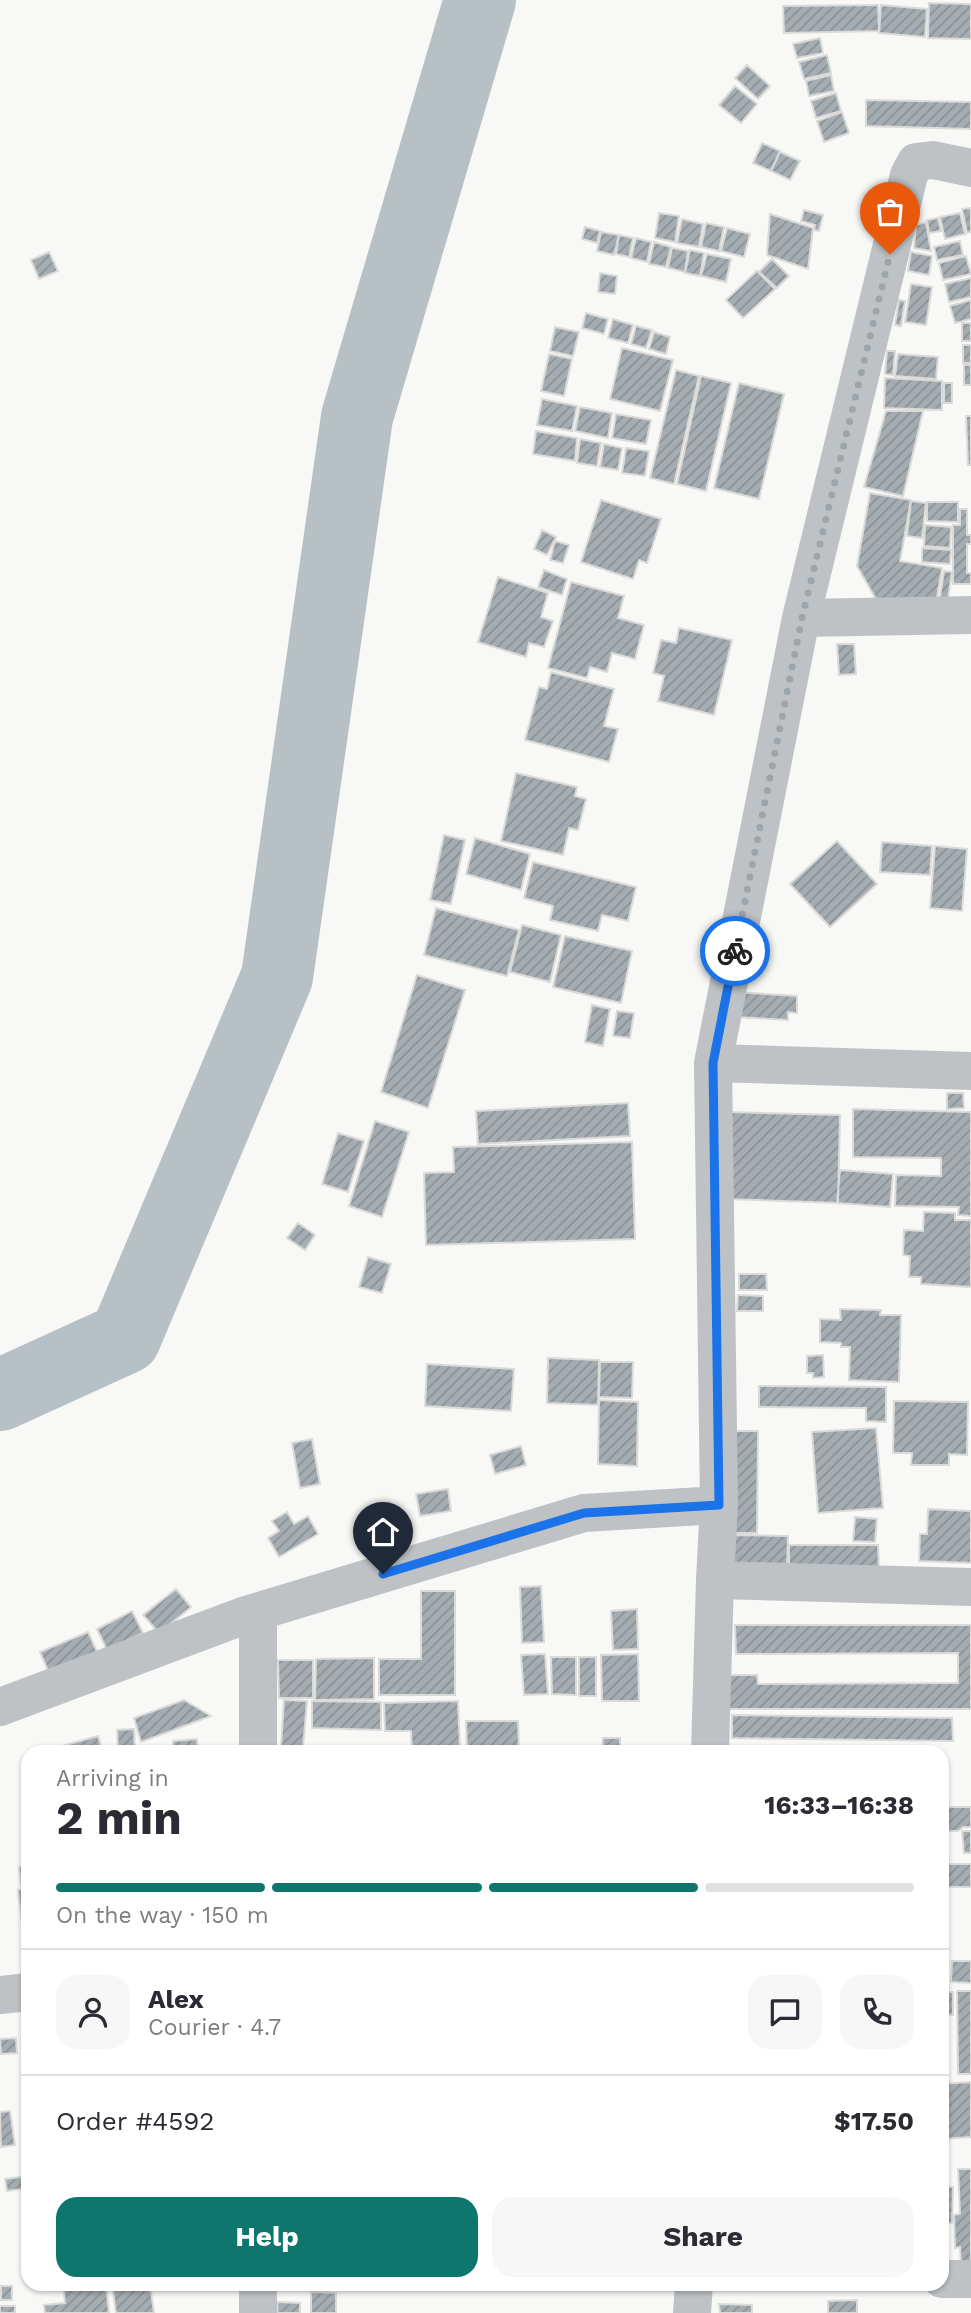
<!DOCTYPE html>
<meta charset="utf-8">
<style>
:root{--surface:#fff;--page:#f7f7f7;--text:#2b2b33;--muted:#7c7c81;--line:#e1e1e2;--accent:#0f766e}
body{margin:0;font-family:"Work Sans",sans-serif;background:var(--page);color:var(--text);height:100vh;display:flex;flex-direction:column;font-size:26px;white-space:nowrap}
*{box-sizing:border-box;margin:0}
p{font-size:23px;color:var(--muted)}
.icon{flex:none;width:38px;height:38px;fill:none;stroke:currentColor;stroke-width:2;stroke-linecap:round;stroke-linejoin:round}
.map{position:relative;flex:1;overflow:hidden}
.side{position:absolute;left:21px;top:1745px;width:928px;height:546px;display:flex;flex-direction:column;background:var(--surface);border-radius:21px;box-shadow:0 2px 5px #0004}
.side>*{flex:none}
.pin{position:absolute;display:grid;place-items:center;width:60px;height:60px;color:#fff;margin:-72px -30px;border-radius:50% 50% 50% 0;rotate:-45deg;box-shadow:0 0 7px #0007}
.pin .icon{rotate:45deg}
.courier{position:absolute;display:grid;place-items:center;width:70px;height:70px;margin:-35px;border:5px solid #1a73e8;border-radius:50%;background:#fff;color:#222;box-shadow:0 2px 9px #0007}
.overview em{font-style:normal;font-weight:700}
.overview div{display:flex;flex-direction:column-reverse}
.overview{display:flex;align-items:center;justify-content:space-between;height:119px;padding:0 35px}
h1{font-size:46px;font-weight:700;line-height:52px}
.bar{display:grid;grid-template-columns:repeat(4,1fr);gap:10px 7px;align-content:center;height:84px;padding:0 35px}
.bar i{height:9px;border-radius:5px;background:var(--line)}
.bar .current{background:var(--accent)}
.bar p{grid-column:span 4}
.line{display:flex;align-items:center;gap:18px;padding:0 35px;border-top:2px solid var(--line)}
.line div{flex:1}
.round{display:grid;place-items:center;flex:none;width:74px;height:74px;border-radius:21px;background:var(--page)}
.button{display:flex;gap:14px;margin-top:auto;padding:14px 35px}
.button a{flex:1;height:80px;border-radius:21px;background:var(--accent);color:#fff;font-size:28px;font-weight:700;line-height:80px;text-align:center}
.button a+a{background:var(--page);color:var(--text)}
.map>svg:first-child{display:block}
</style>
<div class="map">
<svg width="971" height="2313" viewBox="0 0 971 2313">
<defs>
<pattern id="building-hatch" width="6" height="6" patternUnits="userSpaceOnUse" patternTransform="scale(1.75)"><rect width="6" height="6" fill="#a6adb2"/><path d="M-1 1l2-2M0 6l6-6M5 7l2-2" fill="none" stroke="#8b9296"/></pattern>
</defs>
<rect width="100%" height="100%" fill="#f8f8f6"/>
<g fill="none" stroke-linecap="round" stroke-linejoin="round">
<path stroke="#b7c1c5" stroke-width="72" d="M 0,1395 L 125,1338 L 277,977 L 357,417 L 480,0"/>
</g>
<path fill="url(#building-hatch)" stroke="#dadad8" stroke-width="2" d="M 929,3 L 971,4 L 971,39 L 928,38 Z
M 878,5 L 879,31 L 784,33 L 783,6 Z
M 881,5 L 927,9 L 925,37 L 879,33 Z
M 820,38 L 823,53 L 797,58 L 793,44 Z
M 827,55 L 831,73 L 804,79 L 799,62 Z
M 747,65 L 770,86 L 758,99 L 735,78 Z
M 831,75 L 834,91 L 809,96 L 806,81 Z
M 735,86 L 757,104 L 741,123 L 719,105 Z
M 836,93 L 841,111 L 816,118 L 811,101 Z
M 866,100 L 971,102 L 971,129 L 866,126 Z
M 842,112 L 849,133 L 824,142 L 817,121 Z
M 762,143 L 780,151 L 771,171 L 753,163 Z
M 780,152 L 800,161 L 790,180 L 771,171 Z
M 971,208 L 971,232 L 967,233 L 962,209 Z
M 804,210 L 823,215 L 819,231 L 814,230 L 815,225 L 801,221 Z
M 659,213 L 679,216 L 675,242 L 655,238 Z
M 960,213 L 965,234 L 945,239 L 940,217 Z
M 770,214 L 813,228 L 808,269 L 767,255 Z
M 938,218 L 941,231 L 929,233 L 927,220 Z
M 682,219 L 703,224 L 699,247 L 677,243 Z
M 926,222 L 931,251 L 914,248 L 916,225 Z
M 706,223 L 724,227 L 719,251 L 701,247 Z
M 585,227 L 600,231 L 597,243 L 582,239 Z
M 727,228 L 750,234 L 744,257 L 721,251 Z
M 601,232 L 619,235 L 614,255 L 597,251 Z
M 619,235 L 633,238 L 629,257 L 616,254 Z
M 636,238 L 651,242 L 647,262 L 631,258 Z
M 960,241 L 963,255 L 937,260 L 934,247 Z
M 654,242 L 671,247 L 666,267 L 649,264 Z
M 672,248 L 688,251 L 685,272 L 668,268 Z
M 690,250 L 704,253 L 700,276 L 685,273 Z
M 49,252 L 58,271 L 39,279 L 31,260 Z
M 911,252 L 932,256 L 929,275 L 908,271 Z
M 707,254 L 731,259 L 726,282 L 701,276 Z
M 966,256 L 971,274 L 943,280 L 939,263 Z
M 772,259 L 789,276 L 777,288 L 759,272 Z
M 757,271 L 775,289 L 743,318 L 726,300 Z
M 600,273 L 617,276 L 615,294 L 598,292 Z
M 971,278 L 971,297 L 949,302 L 945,284 Z
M 911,284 L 932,287 L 926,325 L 905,322 Z
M 899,300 L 905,301 L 901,326 L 895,325 Z
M 971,300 L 971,319 L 955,323 L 950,306 Z
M 586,313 L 608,319 L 604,334 L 582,328 Z
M 613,319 L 633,325 L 628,343 L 608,338 Z
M 962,323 L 971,323 L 971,341 L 962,341 Z
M 636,326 L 652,330 L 646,348 L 631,344 Z
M 555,327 L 579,332 L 573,356 L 550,351 Z
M 654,332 L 670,337 L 666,354 L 649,349 Z
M 963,345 L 971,345 L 971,363 L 963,363 Z
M 622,348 L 673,360 L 660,411 L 610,399 Z
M 887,351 L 895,351 L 893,375 L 885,374 Z
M 549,354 L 572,359 L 564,396 L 541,391 Z
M 898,354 L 938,357 L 936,379 L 895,376 Z
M 964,365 L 971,365 L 971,385 L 964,385 Z
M 676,370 L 699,376 L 674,484 L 650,478 Z
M 701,376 L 731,383 L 706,491 L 677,484 Z
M 885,378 L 942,381 L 942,410 L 884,408 Z
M 739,383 L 784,394 L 759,499 L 714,488 Z
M 944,383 L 952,383 L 952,403 L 944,403 Z
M 542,399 L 577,406 L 572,431 L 537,425 Z
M 580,407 L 612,413 L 608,438 L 575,431 Z
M 886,411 L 923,411 L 903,496 L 864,487 Z
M 616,414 L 651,420 L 646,444 L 612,438 Z
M 966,416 L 971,416 L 971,465 L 968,465 Z
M 536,431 L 577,438 L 575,461 L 533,454 Z
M 580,439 L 601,443 L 597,466 L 577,463 Z
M 604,444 L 622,448 L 618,470 L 600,467 Z
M 626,448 L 649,451 L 645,476 L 622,473 Z
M 870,493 L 911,500 L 900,561 L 942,568 L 935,609 L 876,599 L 857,566 Z
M 601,500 L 661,519 L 647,563 L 639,560 L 633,579 L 581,562 Z
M 911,501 L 926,503 L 922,538 L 907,536 Z
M 927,502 L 958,502 L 958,522 L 927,521 Z
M 960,509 L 967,509 L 967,535 L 971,535 L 971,544 L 967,544 L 967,573 L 971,573 L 971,584 L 953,584 L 953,525 L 960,525 Z
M 925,525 L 951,527 L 950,548 L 924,546 Z
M 542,530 L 556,537 L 547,555 L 534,549 Z
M 555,541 L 569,545 L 563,563 L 550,560 Z
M 922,548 L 951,550 L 950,564 L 922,562 Z
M 544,570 L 567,579 L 562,595 L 538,587 Z
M 944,571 L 952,572 L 947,605 L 939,603 Z
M 498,577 L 548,593 L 541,617 L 553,621 L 544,647 L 529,643 L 526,657 L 478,642 Z
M 571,582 L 624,596 L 618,618 L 644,625 L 635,659 L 612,653 L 607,672 L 590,667 L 587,678 L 548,668 Z
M 679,628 L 732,640 L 714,715 L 658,701 L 664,676 L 653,673 L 661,640 L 676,643 Z
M 837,644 L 854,644 L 856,674 L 839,675 Z
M 551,672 L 614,689 L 604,726 L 618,729 L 609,762 L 525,740 L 539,687 L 547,689 Z
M 516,773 L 577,787 L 575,796 L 586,799 L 578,830 L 569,828 L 563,855 L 501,841 Z
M 444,835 L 465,840 L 451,904 L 430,900 Z
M 475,838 L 530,854 L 521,890 L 466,874 Z
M 837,841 L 877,884 L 830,927 L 790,884 Z
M 882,842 L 932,846 L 930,875 L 880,872 Z
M 935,846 L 967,849 L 962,911 L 930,908 Z
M 533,862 L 636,887 L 628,921 L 602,915 L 598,931 L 550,920 L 553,906 L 524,898 Z
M 436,908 L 519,930 L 507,976 L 424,955 Z
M 522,925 L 561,935 L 550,982 L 510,972 Z
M 565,936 L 632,951 L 621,1003 L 553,987 Z
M 417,975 L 465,990 L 428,1108 L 381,1092 Z
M 737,992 L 797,996 L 797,1013 L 788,1012 L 788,1020 L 736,1017 Z
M 592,1005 L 610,1009 L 603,1046 L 585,1042 Z
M 617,1011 L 634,1013 L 630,1038 L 613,1036 Z
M 947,1093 L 963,1093 L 964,1108 L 947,1109 Z
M 628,1103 L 630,1136 L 478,1144 L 476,1111 Z
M 853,1109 L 971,1112 L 971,1216 L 958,1215 L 959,1207 L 895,1206 L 896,1175 L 941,1176 L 941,1158 L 853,1157 Z
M 728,1112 L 840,1115 L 838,1203 L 726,1199 Z
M 375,1121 L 409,1132 L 382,1217 L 349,1206 Z
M 338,1133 L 364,1141 L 348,1192 L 322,1184 Z
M 632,1142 L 635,1239 L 426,1245 L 424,1173 L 454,1172 L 453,1147 Z
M 840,1170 L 893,1174 L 890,1207 L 837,1203 Z
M 924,1212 L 955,1213 L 955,1220 L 971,1220 L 971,1287 L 921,1284 L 921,1277 L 909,1277 L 910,1256 L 903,1255 L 904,1230 L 923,1231 Z
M 298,1223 L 315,1235 L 305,1250 L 287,1238 Z
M 368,1257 L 391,1264 L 382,1293 L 359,1287 Z
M 739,1274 L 766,1274 L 767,1290 L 739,1290 Z
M 738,1295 L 763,1296 L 763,1311 L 737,1311 Z
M 840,1309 L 881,1310 L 880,1315 L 901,1315 L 899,1382 L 849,1380 L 850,1347 L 841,1347 L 841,1343 L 820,1342 L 820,1319 L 841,1320 Z
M 823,1355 L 824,1377 L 813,1378 L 813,1373 L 807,1373 L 807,1356 Z
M 548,1358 L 599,1360 L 598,1405 L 547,1403 Z
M 600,1362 L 633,1362 L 632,1398 L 599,1397 Z
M 427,1364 L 514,1369 L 511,1411 L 425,1406 Z
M 759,1386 L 886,1387 L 886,1422 L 866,1421 L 866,1408 L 759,1407 Z
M 599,1400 L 638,1402 L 637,1466 L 598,1464 Z
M 894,1401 L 968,1402 L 967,1455 L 949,1454 L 949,1465 L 911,1465 L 912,1453 L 893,1453 Z
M 876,1428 L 883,1508 L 818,1513 L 812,1432 Z
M 733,1431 L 758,1431 L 757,1533 L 732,1533 Z
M 312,1439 L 320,1484 L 300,1488 L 292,1443 Z
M 521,1446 L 526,1465 L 495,1474 L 490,1455 Z
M 448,1489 L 451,1511 L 420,1516 L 416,1494 Z
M 928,1509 L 971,1511 L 971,1563 L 919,1561 L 920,1534 L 927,1534 Z
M 287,1512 L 294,1524 L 308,1516 L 318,1534 L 279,1557 L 268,1538 L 279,1531 L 272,1521 Z
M 855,1517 L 877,1519 L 875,1542 L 853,1541 Z
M 734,1535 L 788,1536 L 787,1569 L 734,1568 Z
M 789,1545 L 878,1545 L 879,1568 L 789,1567 Z
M 541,1586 L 544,1642 L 522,1643 L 520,1587 Z
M 176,1589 L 191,1607 L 159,1633 L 143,1615 Z
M 421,1591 L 455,1591 L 455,1695 L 379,1695 L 379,1659 L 421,1659 Z
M 637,1609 L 638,1649 L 613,1650 L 611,1611 Z
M 132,1611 L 143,1633 L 107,1650 L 97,1629 Z
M 735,1625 L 971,1625 L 971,1709 L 729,1709 L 728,1675 L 757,1675 L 758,1684 L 958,1683 L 958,1653 L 736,1654 Z
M 88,1632 L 101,1660 L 52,1680 L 40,1652 Z
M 545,1654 L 548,1694 L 524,1695 L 521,1655 Z
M 638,1654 L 639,1701 L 602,1701 L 601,1655 Z
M 551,1657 L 576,1657 L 576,1695 L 552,1694 Z
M 579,1657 L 596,1657 L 596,1696 L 579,1696 Z
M 374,1658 L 374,1699 L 315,1700 L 316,1659 Z
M 278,1660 L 313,1660 L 313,1698 L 279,1698 Z
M 184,1700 L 211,1716 L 141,1742 L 134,1718 Z
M 284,1700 L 307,1701 L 303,1748 L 281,1746 Z
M 312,1701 L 381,1702 L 381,1730 L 312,1728 Z
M 458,1701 L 460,1749 L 412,1751 L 411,1731 L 385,1731 L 384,1703 Z
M 732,1715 L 952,1718 L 953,1741 L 732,1738 Z
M 466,1721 L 518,1721 L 519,1746 L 537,1746 L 537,1752 L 467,1752 Z
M 134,1729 L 135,1750 L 118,1751 L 117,1730 Z
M 98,1736 L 103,1752 L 52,1752 L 51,1749 Z
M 603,1738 L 620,1738 L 620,1749 L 602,1749 Z
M 197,1739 L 198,1752 L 173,1752 L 173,1741 Z
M 23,1776 L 28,1776 L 28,1818 Z
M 942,1807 L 971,1807 L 971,1827 L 963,1827 L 958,1831 L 942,1831 Z
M 962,1831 L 971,1831 L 971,1853 L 964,1853 Z
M 942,1864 L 971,1864 L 971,1887 L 942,1887 Z
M 28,1865 L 28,1884 L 21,1885 L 19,1867 Z
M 28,1889 L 28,1931 L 23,1932 L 18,1890 Z
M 952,1961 L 971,1961 L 971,1983 L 951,1982 Z
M 957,1991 L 971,1991 L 971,2074 L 958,2074 Z
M 942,1992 L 953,1992 L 953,2015 L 942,2015 Z
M 16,2038 L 17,2053 L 1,2054 L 0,2039 Z
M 971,2082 L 971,2137 L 942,2139 L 942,2084 Z
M 10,2111 L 15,2145 L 1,2147 L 0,2112 Z
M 958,2169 L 971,2169 L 971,2264 L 961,2265 L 960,2247 L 955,2248 L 954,2215 L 960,2214 Z
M 28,2176 L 28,2196 L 23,2196 L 22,2189 L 7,2191 L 5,2179 Z
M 942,2187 L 953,2187 L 952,2223 L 944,2223 L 943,2245 Z
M 28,2224 L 28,2274 L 27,2274 L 22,2225 Z
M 63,2284 L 106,2284 L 109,2313 L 45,2313 L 44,2305 L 65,2303 Z
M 112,2284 L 150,2284 L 154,2313 L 116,2313 Z
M 1,2286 L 12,2286 L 12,2300 L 1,2300 Z
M 311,2292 L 336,2293 L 336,2313 L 311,2313 Z
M 857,2300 L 857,2313 L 828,2313 L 828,2301 Z
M 278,2302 L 300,2303 L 300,2313 L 277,2313 Z
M 719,2304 L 752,2305 L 752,2313 L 720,2313 Z
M 0,2306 L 15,2306 L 15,2313 L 0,2313 Z"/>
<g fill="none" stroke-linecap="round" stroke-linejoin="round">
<path stroke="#bec2c5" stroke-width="38" d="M 801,618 L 971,615
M 713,1063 L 971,1071
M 715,1580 L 971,1587
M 258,1612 L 258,1752
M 0,1707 L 243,1616 L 584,1513 L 719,1505
M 710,1752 L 715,1580 L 719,1505 L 713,1063 L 801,618 L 909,175 L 916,162 L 933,160 L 971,168
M 0,1995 L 28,1992
M 942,2279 L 971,2279
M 258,2313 L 258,2284
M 692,2313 L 694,2284"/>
</g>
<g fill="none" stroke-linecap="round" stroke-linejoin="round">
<path stroke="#9ca5ab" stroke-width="7" stroke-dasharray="0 12.6" d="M 735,951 L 802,618 L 890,254"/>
<path stroke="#1a73e8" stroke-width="9" d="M 383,1574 L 584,1513 L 719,1505 L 713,1063 L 735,951"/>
</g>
</svg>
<div class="pin" style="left:890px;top:254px;background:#ea580c"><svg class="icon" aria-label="bag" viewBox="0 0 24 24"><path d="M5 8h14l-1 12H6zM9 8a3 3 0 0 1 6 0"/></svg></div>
<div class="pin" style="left:383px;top:1574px;background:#1f2937"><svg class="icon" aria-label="home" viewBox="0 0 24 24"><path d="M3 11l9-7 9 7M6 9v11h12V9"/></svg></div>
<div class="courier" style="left:735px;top:951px"><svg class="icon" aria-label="bike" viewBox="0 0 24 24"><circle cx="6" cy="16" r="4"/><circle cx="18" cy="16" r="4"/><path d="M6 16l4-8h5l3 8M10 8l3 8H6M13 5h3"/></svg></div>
<section class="side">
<div class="overview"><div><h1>2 min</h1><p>Arriving in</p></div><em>16:33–16:38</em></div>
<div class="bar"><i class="current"></i><i class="current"></i><i class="current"></i><i></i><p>On the way · 150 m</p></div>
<div class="line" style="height:126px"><a class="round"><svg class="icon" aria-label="person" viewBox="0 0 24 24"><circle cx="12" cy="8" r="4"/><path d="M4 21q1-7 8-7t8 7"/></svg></a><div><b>Alex</b><p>Courier · 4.7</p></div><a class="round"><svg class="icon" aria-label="chat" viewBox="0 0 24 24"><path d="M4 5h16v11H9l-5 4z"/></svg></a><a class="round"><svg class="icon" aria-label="phone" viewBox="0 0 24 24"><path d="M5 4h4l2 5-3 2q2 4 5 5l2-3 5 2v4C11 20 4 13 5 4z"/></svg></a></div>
<div class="line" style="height:91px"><div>Order #4592</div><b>$17.50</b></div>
<div class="button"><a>Help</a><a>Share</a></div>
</section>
</div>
